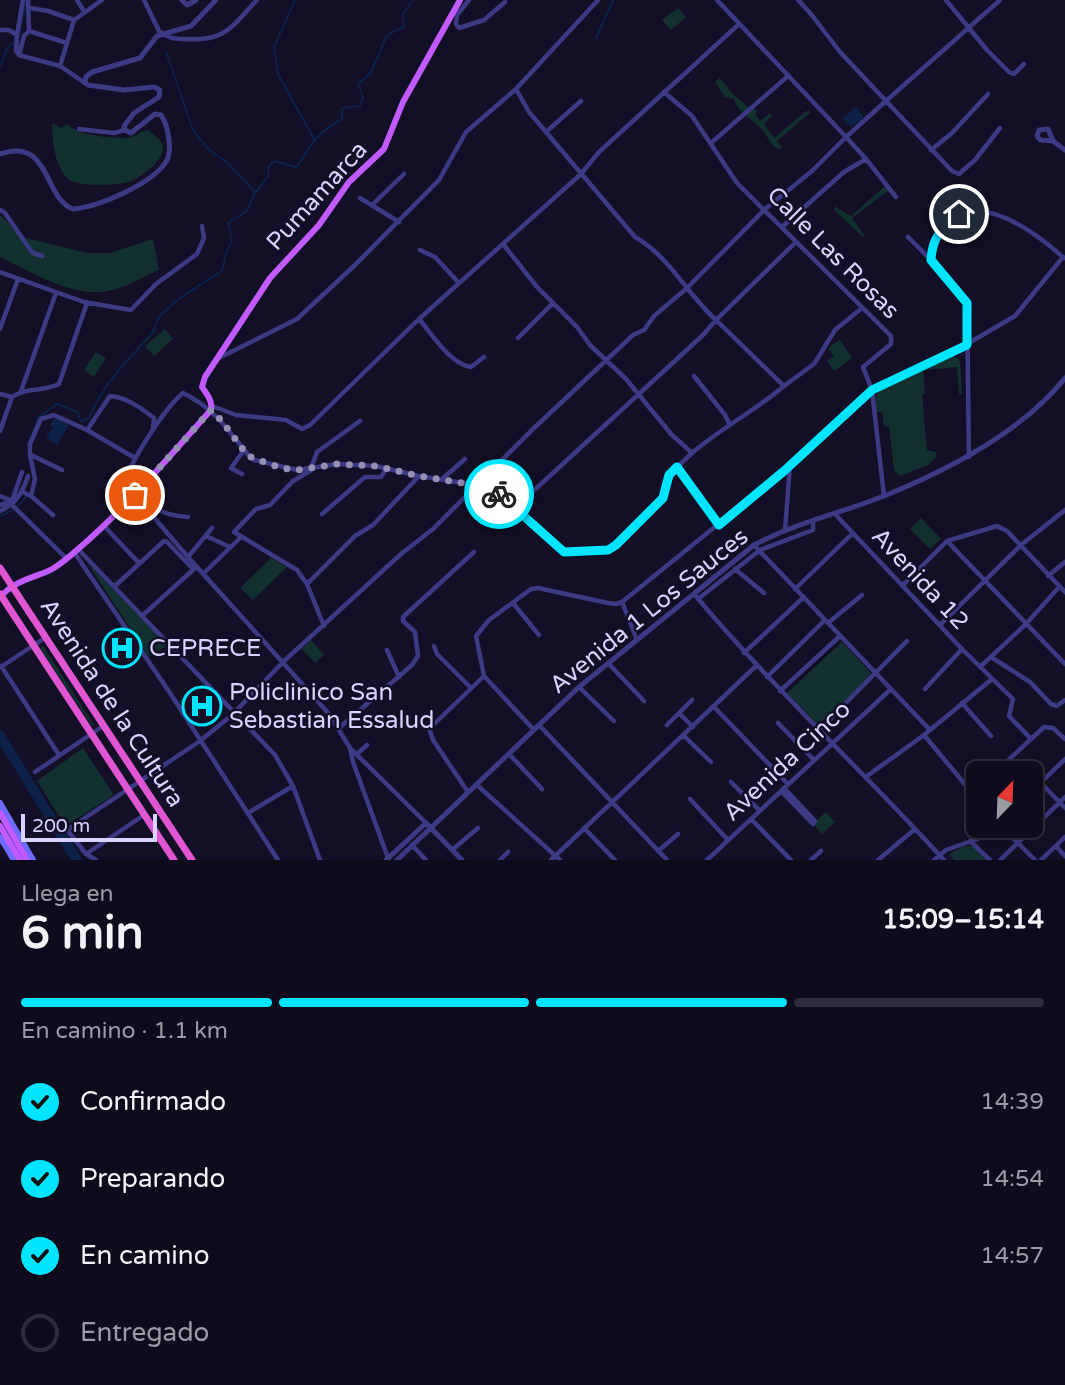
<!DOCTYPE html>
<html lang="es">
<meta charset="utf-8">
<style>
:root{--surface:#0e0b1c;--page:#171425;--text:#f1f3f6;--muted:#9b9ba3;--line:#2e2b3b;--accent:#00e5ff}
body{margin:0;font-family:"Varela Round",sans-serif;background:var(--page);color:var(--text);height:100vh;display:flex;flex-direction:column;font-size:26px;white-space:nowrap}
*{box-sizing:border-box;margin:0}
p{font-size:23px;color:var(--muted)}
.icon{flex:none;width:38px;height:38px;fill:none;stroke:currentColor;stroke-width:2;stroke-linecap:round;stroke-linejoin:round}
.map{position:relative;height:860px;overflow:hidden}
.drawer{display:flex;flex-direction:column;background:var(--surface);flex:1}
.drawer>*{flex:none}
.needle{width:46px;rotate:23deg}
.controls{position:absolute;left:966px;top:761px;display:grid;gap:14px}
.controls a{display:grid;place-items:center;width:77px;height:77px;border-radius:10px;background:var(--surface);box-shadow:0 7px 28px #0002,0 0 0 2px var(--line);font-size:35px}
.scale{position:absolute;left:21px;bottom:18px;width:136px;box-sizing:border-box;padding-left:7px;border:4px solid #d9d4ff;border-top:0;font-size:19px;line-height:24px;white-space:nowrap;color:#d9d4ff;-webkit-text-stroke:5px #130f26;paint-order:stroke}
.pin{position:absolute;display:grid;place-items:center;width:60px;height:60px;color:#fff;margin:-30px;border:4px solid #fff;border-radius:50%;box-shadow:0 2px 7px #0007}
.courier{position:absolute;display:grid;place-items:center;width:70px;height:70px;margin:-35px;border:5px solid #00e5ff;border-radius:50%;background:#fff;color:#222;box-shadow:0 2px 9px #0007}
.overview em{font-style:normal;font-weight:700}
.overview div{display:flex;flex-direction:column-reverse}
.overview{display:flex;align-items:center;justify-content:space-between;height:119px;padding:0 21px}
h1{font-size:46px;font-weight:700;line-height:52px}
.bar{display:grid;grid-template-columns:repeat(4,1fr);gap:10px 7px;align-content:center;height:84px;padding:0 21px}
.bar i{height:9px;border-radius:5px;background:var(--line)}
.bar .active{background:var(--accent)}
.bar p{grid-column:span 4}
ol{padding:0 21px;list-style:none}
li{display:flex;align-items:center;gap:21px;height:77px}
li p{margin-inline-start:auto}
li .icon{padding:7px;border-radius:50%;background:var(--accent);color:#111;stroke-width:4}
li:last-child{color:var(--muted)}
li i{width:38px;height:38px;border:4px solid var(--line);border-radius:50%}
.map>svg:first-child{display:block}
</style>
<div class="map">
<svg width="1065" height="860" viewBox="0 0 1065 860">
<rect width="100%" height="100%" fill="#130f26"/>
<path fill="#12302f" d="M 678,8 L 686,17 L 671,30 L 662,20 Z
M 720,78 L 731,92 L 750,109 L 753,108 L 758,112 L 755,114 L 760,121 L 770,113 L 772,116 L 764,124 L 774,138 L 806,111 L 811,112 L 777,141 L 782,147 L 779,149 C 771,146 769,139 764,132 C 756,121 737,112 734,99 L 725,97 L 715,82 Z
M 54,124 L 61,128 L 67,124 C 79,136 111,138 127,138 C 136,137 140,131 148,130 C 153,134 162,140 163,146 C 166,159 141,177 131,181 C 121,186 74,187 67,178 C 54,163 53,143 52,125 Z
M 885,186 L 888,191 L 852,218 L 865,236 L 862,236 L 835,211 L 834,206 L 851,216 Z
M 0,215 L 26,238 L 87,253 L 110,253 L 153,239 L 159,270 C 143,277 125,288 108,291 C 72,298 32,272 0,257 Z
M 165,329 L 173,339 L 154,356 L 145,346 Z
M 840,340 L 852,358 L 834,371 L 827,361 L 834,356 L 828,348 Z
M 96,352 L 106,358 L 94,377 L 84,370 Z
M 953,355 L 960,361 L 962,394 L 959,394 L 957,367 L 925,370 Z
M 923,369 L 925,394 L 922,395 L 927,450 L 936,452 L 936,457 L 928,465 L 900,476 L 894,470 L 889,426 L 884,427 L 882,412 L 876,412 L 876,395 L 879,391 Z
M 921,518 L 941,539 L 930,549 L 910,529 Z
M 271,558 L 287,567 L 253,600 L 240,588 Z
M 86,561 L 168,645 L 172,652 L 170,654 L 164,647 L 149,657 Z
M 311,640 L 324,655 L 315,663 L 302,649 Z
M 842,642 L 873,675 L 818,725 L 787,693 Z
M 43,646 L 94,725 L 92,726 L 40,648 Z
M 198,689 L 203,689 L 217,703 L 213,706 L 205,694 L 200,692 L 190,697 L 191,704 L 186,711 L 179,701 Z
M 83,748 L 114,795 L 65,826 L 37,781 Z
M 826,812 L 835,822 L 822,834 L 813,824 Z
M 964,846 L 973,846 L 988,860 L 954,860 L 949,854 Z"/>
<path fill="#0c2248" d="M 856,107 L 864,117 L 851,127 L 843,118 Z
M 56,416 L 69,425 L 57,445 L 46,438 L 53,427 L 50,425 Z
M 0,734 L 78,860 L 71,860 L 0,745 Z"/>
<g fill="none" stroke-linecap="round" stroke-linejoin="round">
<path stroke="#0c2248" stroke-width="2" d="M 295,0 L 274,47 L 278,74 L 315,141
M 19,37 L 26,0
M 596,38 L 613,0
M 166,52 L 193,130 L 209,150 L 228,163 L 255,192
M 0,66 L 7,49 L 13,43
M 28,445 L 38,418 L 57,404 L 77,412 L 81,421 L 89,418 C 103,385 126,361 151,335 C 156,330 155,321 160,316 C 175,299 203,283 222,271 L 226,253 L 232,240 L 228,223 L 247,211 L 255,193 L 268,177 L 269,166 L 275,161 L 296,167 C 302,161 304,155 308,149 C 316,136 329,126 342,119 L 342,108 L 360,106 L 363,97 L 358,84 L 371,72 L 387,35 L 404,27 L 403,14 L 413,0
M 0,516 L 15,509 L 26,497"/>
<path stroke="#0c2248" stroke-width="8" d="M 0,734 L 78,860"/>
<path stroke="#3d3a85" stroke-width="4.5" d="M 77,0 L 84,11
M 144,0 L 159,31 C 167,38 174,39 184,39 C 226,42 231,27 257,0
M 469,0 L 457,15 L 456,24 L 459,28 L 484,20 L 505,2
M 946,0 L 987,50 L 1009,72 L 1014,74 L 1024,64
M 1000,0 L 886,101 L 952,171 L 959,174 L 975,160 L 1000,128
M 30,8 L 48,11 L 74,20
M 0,30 L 9,30 L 17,35 L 16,51 L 19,55 L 60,66 L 85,83
M 29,31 L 67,43
M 17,35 L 23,0
M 19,55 L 24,36 L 29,31 L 28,0
M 60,66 L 74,20 L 102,0
M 516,89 L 529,112 L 635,237 C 669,256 687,294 716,320 L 796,242
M 664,92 L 692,116 L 737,183 L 891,336 L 891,344 L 863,367 L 872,390 L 884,496
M 79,129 L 114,133 L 125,130
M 546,132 L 581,101
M 711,143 L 788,76
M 931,150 L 952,133 L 988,94
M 866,159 L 896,197
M 360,198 L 399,222
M 372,205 L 404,174
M 0,210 L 5,213 L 27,245 L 33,253 L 42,256
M 782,227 L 844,172 L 866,159 L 846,137 L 886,101 L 840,52 L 811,14 L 798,0
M 908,237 L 931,260
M 420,250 L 435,257 L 459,283
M 0,272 L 84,302 L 131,310 L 156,284 L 197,254 L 204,238 L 202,226
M 419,319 C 432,334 450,364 471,367 L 484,357
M 0,329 L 18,279
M 518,338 L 553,303
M 219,358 L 297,319 L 355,265 L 439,180 L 466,132 L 516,89 L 598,0
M 694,376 L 725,415 L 730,425
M 784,386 L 814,364 L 835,330 L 862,308
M 21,391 L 56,293
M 0,394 L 12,397 C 27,387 43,392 59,384 L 87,303
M 212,406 L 236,415 L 286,420 L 302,429 L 310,425 L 419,319 L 581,174 L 599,152 L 738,25
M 87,430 L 135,458
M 0,431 L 12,397
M 31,455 L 62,470
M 969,457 L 967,303 L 931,260 C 932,243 936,233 949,222 C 984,192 1037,234 1064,258
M 677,467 L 719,525
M 242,474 L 231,468 L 244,450
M 442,479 L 465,459
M 23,492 L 31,496 L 53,515
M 0,496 L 12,501 L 0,505
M 31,496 L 35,479 L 30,455 L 30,444 L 41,419 L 54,415 L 87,430 L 110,396 C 126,397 141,408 154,418 L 153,429
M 142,498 C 156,511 169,516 188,517
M 12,501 L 22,472
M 12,505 L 66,558
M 516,507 L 703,335 L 716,320 L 784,386 C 755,411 721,428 692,453
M 0,511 C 17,503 22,493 28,476
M 322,514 L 365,477 L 381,477 L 387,468
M 835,514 L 962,649 L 1013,699 L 1009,716 L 1031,739
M 104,526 L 139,563
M 785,530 L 790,465
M 206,536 L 230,547
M 947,541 L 1065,664
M 754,545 L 930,730
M 78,549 L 275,755 L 293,786 L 320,860
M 74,552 L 170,693 L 278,860
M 188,557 L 212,528
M 735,569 L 764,593
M 203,574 L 241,537
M 1048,576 L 1065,562
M 307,584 L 355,536 L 373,525 L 419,476
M 903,585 L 947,541 L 997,526 L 1007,531 L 1065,592
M 115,586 L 164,541 L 167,542 L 193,569
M 795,589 L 853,533
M 694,594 C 772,687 862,770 944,860
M 698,599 L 760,550 L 813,530 L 813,521
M 622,602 L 637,640
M 513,603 L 539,635
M 143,615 L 194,569
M 828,623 L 862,595
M 940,625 L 1021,545 L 1065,510
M 324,626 L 307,584 L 297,570 L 234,532 L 256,509 L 270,505 L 293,481 L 310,471 L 317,452 L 360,421
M 434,646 L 437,654 L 471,688
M 387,650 L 399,677
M 744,653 L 804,597
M 991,657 L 1030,682 L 1051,704 L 1057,706 L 1065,700
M 609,664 L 644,701
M 1,666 L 59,755
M 1,667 L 46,637
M 980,667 L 1026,624 L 1059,587
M 767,677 L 825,620
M 579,687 L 614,721
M 925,689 L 962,649
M 780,691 L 840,636
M 962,703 L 991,736
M 714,707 L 788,784
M 679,713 L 693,727
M 778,723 L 814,760
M 539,725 L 667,860
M 667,725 L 692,700
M 339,728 L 412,665 L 418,656 L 415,632 L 403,621 L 403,617 L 474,552
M 820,729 L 907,641
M 534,730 L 484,676 L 476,636 L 489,620 L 531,589 L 538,588 L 608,603 L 616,604 L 622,602 L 784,471 L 872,390 L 967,344 L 1015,316 L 1063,257
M 924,735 L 978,800
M 684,736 L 711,762
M 350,748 L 353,762 L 388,858
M 358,753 L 367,745
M 509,754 L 542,789
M 35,772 L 103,726
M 1000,774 L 1001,767 L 1044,727 L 1053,728 L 1065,739
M 867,776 L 924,735 L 992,679
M 731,782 L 760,811
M 1040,782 L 1065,808
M 477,785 L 560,860
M 781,791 L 813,824 L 815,821 L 784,788
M 468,792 L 433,740 L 430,731 L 432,726 L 484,676
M 1031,792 L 1065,759
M 690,799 L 728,840
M 248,813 L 293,786
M 751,819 L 791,860
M 426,823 L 350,748 L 329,714 L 188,557 L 125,484 C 129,462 166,407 183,393 C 213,407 229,431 249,456 L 254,460 L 297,470 L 337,464 L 376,466 L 419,476 L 476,485 L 497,493 L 516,507 L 564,552 L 612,548 L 663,498 L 669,475 L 692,453 L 671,434 L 626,379 L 590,345 L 577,327 L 537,287 L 503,244
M 1001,826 L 1035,860
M 584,828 L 615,860
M 970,841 L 990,860
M 412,845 L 426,860
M 1056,846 L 1065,856
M 452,850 L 478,828
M 658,851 L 678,834
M 86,854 L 144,815
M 96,860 L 86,854 L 68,831 L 70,828 L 200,741 L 232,715 L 283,662 L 401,554 L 433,529 L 533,429 L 633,335 L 644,330 L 654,316 L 687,288 L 764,210 L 812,171 L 846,137 L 717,0
M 500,860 L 508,852
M 551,860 L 756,666
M 707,860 L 891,689
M 811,860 L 821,851
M 878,860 L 915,829
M 934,860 L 946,850 L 977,839 L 991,826
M 1000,860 L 1065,797
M 1041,860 L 1065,837"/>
<path stroke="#3d3a85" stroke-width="5" d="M 182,0 L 187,5 L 196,0
M 1053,141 L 1048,129 L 1039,130 L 1037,136 L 1040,140 L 1053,141 L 1065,150
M 0,154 C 51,137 43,198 73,209 C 98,207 152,184 166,162 C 173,151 168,125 161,115 L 155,114 L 131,133 L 125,130 L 124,126 L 134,113 L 159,97 L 160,90 L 154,87 L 124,90 L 88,85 L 85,83 L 86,77 L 92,72 L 140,58 L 157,36 L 191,26 L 216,0
M 386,860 L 426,823 L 462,860
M 397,860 L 579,687 L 754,545 C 795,523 841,513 884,496 C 948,470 1021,433 1065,378"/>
<path stroke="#6f6bff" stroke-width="6" d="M 0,803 L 33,860
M 0,837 L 14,860"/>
<path stroke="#c25bff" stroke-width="6" d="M 0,597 C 14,582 28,579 46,572 C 57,568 68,558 77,550 C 126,508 168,458 211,410 C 213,402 207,394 202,387 L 205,377 L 270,278 L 319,225 L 349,182 L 384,149 L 403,102 L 460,0
M 0,813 L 27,860
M 0,826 L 20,860"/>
<path stroke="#e055d1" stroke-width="7" d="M 0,568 L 192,860
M 0,594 L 174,860"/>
</g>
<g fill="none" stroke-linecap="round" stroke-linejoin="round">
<path stroke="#948fb3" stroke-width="7" stroke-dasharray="0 12.6" d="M 135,495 L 211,410 L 221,420 L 248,456 L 281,468 L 297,470 L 337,464 L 376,466 L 419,476 L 476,485 L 499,494"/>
<path stroke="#00e5ff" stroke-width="9" d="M 499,494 L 564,552 L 608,550 L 616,545 L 663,498 L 669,475 L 677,467 L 719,525 L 784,471 L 872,390 L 967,345 L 967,303 L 931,260 C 932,238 942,227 959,214"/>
</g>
<defs>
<symbol id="hospital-ring" viewBox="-11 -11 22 22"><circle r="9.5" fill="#130f26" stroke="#00e5ff" stroke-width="1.5"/><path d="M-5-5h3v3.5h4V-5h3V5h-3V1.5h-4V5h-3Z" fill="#00e5ff"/></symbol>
</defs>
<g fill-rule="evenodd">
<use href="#hospital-ring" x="100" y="626" width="44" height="44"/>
<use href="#hospital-ring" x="180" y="684" width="44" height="44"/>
</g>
<g text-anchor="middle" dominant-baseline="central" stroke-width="5" stroke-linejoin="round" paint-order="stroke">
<g font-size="24" fill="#d9d4ff" stroke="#130f26">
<text transform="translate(317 196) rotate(-48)">Pumamarca</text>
<text transform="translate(833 253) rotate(45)">Calle Las Rosas</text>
<text transform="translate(920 579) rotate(47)">Avenida 12</text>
<text transform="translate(649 611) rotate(-39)">Avenida 1 Los Sauces</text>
<text transform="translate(112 703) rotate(57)">Avenida de la Cultura</text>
<text transform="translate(787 761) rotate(-43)">Avenida Cinco</text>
</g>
<g font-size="24" fill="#d9d4ff" stroke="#130f26" text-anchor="start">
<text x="149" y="648">CEPRECE</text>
<text x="229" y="692">Policlinico San<tspan x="229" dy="28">Sebastian Essalud</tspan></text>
</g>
</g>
</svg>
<div class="controls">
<a><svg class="needle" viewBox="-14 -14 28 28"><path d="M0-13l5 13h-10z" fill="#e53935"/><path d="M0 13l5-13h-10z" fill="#9b9ba3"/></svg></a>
</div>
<div class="scale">200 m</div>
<div class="pin" style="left:135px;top:495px;background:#ea580c"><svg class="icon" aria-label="bag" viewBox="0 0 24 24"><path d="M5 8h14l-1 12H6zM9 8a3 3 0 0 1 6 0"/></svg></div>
<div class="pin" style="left:959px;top:214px;background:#1f2937"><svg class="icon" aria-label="home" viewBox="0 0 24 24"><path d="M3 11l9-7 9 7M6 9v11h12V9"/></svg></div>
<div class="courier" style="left:499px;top:494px"><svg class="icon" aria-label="bike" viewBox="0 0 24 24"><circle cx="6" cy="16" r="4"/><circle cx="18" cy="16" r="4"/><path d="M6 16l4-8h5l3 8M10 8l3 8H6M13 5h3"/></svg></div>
</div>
<section class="drawer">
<div class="overview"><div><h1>6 min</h1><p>Llega en</p></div><em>15:09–15:14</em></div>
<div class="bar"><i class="active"></i><i class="active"></i><i class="active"></i><i></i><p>En camino · 1.1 km</p></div>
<ol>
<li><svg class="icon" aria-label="check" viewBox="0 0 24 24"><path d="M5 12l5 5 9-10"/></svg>Confirmado<p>14:39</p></li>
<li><svg class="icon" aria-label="check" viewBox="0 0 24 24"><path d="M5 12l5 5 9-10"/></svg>Preparando<p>14:54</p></li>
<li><svg class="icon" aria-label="check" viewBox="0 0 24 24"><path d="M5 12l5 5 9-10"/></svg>En camino<p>14:57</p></li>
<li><i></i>Entregado</li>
</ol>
</section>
